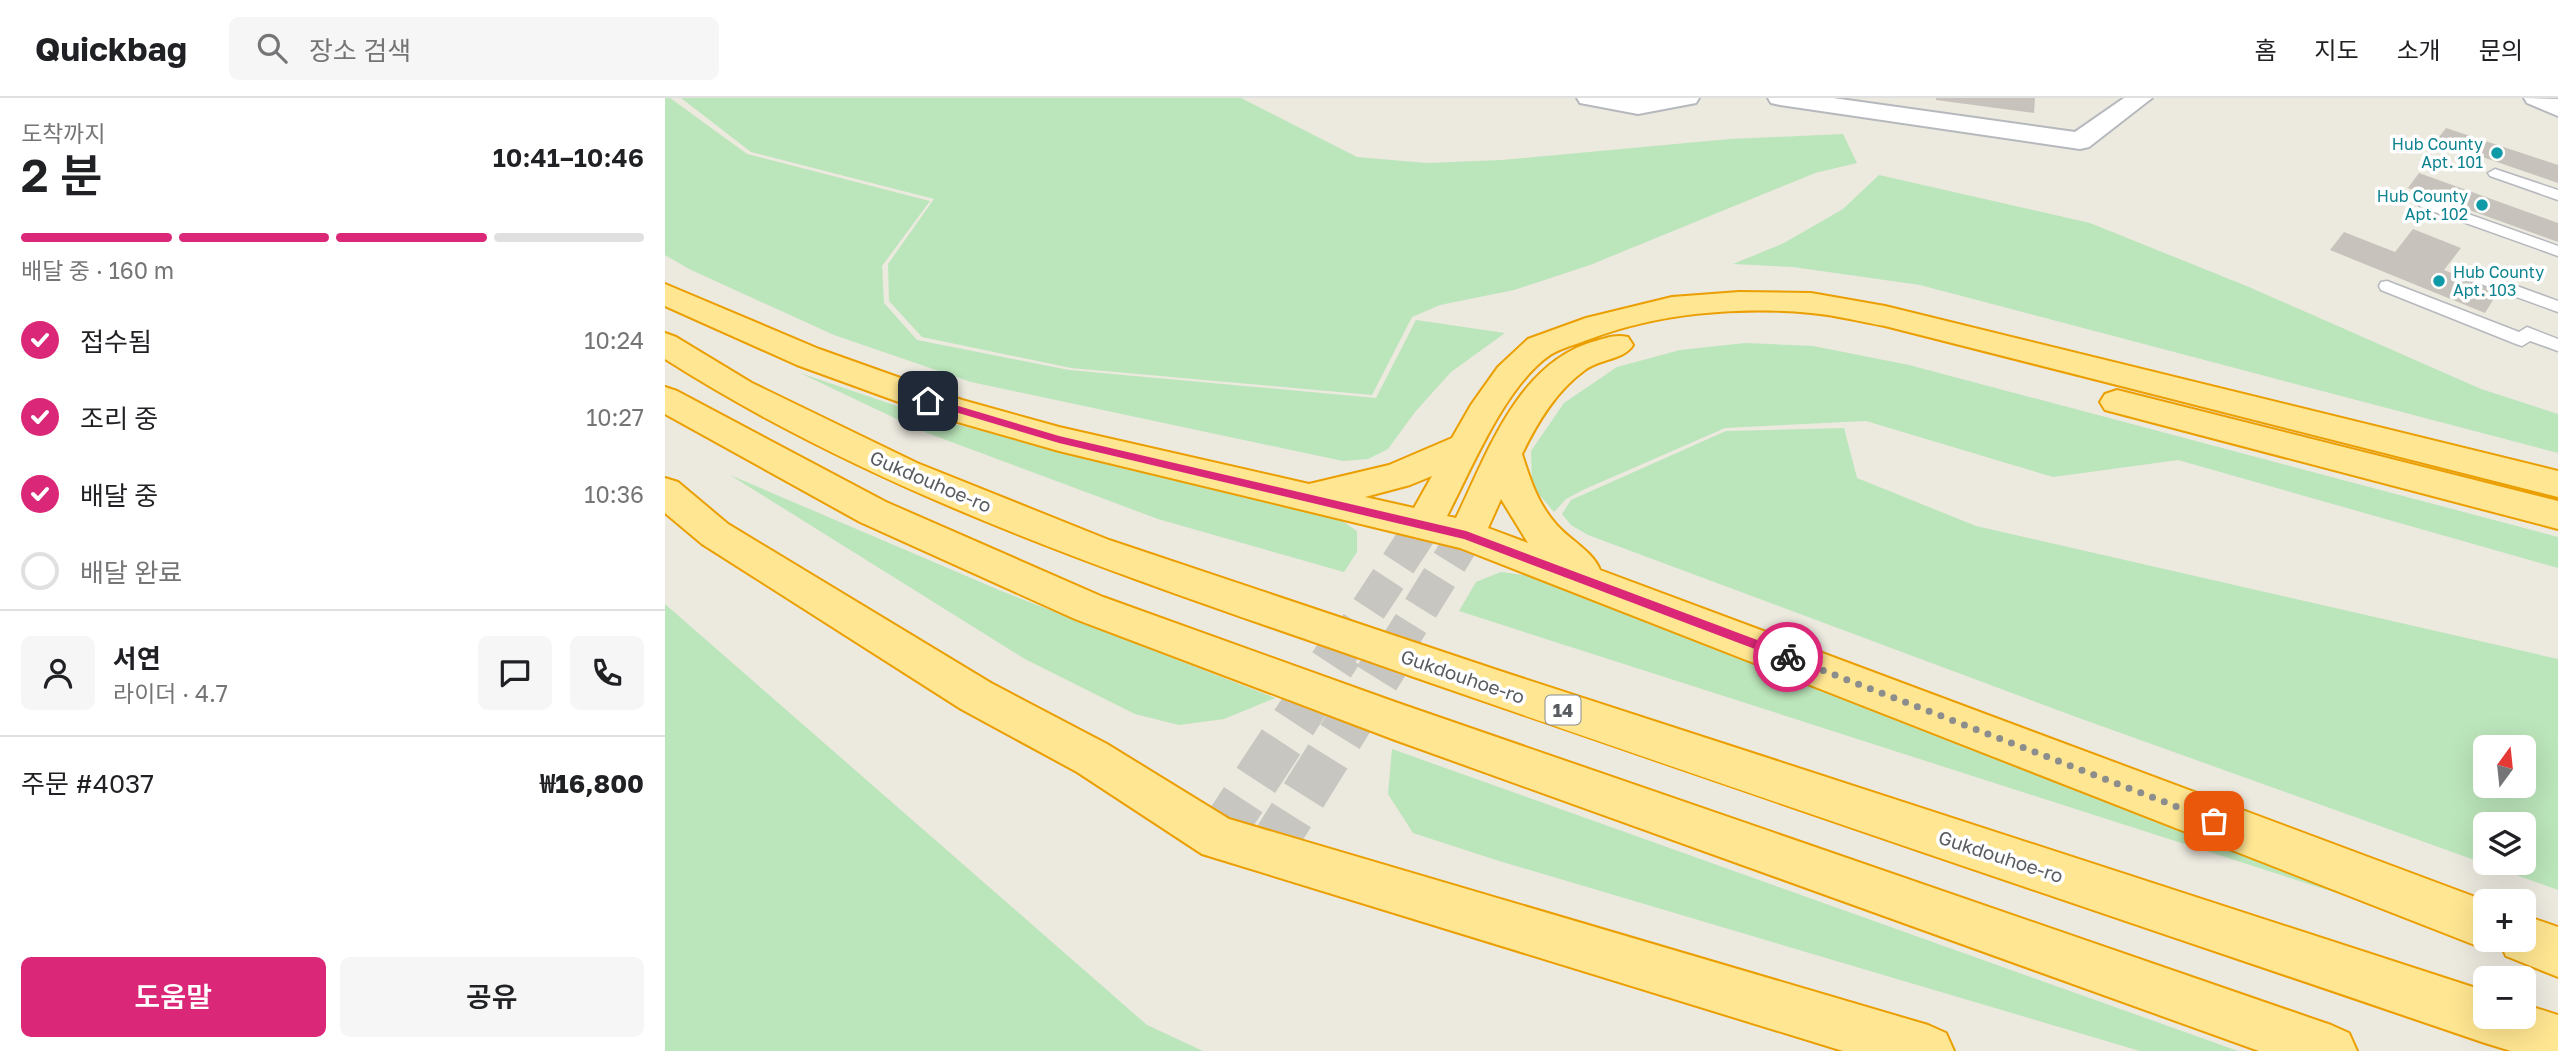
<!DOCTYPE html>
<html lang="ko">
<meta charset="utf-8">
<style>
:root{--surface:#fff;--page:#f6f6f6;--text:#202124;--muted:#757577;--line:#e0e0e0;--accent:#db2777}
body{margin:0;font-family:"Golos Text","Noto Sans KR",sans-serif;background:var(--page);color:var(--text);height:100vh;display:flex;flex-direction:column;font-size:26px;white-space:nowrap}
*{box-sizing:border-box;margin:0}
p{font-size:23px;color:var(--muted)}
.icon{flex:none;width:38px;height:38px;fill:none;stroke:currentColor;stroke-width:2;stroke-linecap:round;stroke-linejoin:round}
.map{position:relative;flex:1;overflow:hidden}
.sheet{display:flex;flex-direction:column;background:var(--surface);width:665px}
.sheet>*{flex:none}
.needle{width:46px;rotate:15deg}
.fabs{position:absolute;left:1808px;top:637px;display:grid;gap:14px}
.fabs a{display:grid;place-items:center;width:63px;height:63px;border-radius:10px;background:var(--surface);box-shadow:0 7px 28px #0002;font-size:35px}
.pin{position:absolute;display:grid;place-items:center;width:60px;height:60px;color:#fff;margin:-30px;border-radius:14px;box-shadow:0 4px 10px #0006}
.courier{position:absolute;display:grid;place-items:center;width:70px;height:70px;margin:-35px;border:5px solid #db2777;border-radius:50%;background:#fff;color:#222;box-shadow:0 2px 9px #0007}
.headline em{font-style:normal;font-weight:600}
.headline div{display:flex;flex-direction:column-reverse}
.headline{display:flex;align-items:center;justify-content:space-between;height:119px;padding:0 21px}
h1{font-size:46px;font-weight:600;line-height:52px}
.bar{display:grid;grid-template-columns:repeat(4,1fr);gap:10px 7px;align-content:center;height:84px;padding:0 21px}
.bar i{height:9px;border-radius:5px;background:var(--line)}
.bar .selected{background:var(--accent)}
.bar p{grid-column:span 4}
.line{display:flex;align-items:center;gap:18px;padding:0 21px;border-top:2px solid var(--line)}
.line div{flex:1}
.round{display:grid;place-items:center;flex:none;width:74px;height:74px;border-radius:10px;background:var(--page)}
ol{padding:0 21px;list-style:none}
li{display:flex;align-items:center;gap:21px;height:77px}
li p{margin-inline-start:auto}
li .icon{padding:7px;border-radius:50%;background:var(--accent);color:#fff;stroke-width:4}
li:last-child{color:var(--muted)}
li i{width:38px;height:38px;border:4px solid var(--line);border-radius:50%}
.button{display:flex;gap:14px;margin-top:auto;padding:14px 21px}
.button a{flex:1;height:80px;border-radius:10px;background:var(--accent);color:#fff;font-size:28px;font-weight:600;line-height:80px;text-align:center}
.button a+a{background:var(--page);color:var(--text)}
header{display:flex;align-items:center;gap:42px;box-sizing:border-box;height:98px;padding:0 35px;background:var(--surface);border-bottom:2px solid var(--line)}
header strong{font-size:33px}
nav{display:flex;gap:38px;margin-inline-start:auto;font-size:24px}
.search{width:490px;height:63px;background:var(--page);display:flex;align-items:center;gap:18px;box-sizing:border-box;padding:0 24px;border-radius:10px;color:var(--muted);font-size:26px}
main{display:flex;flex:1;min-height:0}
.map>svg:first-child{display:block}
</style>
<header>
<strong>Quickbag</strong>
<div class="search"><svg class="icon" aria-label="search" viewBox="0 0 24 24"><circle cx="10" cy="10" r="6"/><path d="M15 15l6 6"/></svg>장소 검색</div>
<nav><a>홈</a><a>지도</a><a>소개</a><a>문의</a></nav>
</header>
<main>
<section class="sheet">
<div class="headline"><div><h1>2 분</h1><p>도착까지</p></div><em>10:41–10:46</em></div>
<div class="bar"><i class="selected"></i><i class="selected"></i><i class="selected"></i><i></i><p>배달 중 · 160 m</p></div>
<ol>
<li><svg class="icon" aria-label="check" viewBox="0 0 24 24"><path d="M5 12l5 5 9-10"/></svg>접수됨<p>10:24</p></li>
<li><svg class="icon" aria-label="check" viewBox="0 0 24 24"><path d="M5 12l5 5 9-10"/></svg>조리 중<p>10:27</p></li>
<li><svg class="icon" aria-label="check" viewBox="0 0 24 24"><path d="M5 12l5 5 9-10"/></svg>배달 중<p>10:36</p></li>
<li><i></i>배달 완료</li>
</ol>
<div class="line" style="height:126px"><a class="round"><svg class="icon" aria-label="person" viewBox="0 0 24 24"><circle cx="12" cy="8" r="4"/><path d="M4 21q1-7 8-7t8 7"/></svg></a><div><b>서연</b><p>라이더 · 4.7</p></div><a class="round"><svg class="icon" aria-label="chat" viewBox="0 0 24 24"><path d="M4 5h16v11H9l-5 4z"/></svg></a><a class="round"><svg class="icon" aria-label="phone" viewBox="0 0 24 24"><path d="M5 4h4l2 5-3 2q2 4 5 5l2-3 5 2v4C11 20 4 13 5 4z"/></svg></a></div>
<div class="line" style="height:91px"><div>주문 #4037</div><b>₩16,800</b></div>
<div class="button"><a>도움말</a><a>공유</a></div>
</section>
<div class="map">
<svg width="1893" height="953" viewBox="0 0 1893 953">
<rect width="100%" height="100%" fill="#ece9df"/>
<path fill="#bbe5ba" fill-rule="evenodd" d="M 0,0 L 5,0 L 82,56 L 265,103 L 217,168 L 219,205 L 252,242 L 404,272 L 711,300 L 751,222 L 840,235 L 786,274 L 750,314 L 723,351 L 703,361 L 678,363 L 306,284 L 169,237 L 24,171 L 0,157 Z
M 16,0 L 576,0 L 692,59 L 761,65 L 837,62 L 1065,41 L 1178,36 L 1192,65 L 1150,75 L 925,167 L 849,192 L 775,207 L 747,219 L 707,297 L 406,270 L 257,239 L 224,203 L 223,166 L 269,101 L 86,54 Z
M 1214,77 L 1425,125 L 1584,189 L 1816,291 L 1893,316 L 1893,355 L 1255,187 L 1128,169 L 1068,166 L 1119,145 L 1178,111 Z
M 1080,245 L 1148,248 L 1244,267 L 1893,439 L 1893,470 L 1513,362 L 1388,379 L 1201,323 L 1060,330 L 920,391 L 901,401 L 889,414 L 867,388 L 866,353 L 899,305 L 952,269 L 1015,252 Z
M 135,275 L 273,322 L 676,422 L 692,433 L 692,454 L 679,474 L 493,421 L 257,333 Z
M 1179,330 L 1192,380 L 1311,428 L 1893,561 L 1893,792 L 1403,616 L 923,437 L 906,427 L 897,416 L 906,402 L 1061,333 ZM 1820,649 L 1858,649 L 1858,688 L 1820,688 ZM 1820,726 L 1858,726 L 1858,765 L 1820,765 Z
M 65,377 L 334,492 L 610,600 L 559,621 L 514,627 L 470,616 L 360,561 Z
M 836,474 L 866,478 L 1759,823 L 794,513 L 811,484 Z
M 0,506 L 482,927 L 538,953 L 0,953 Z
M 727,651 L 1573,953 L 1475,953 L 831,762 L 748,735 L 723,696 Z"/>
<path fill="#c7c3bc" d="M 1271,0 L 1370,0 L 1369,15 L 1271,2 Z
M 1781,30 L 1893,67 L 1893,85 L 1771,43 Z
M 1754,75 L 1893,125 L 1893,144 L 1743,90 Z
M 1748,131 L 1796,150 L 1779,172 L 1833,194 L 1820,215 L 1665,152 L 1679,134 L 1730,154 Z"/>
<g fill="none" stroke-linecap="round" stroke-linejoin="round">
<path stroke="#c7c6c0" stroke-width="36" stroke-dasharray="36 18" stroke-linecap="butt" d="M 674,556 L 758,428
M 727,556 L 801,437"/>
<path stroke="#c7c6c0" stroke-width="46" stroke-dasharray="46 23" stroke-linecap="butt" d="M 553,740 L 675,554
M 602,756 L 728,554"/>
<defs>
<path id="service" d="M 1830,71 L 1893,92 L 1893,102 L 1825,78 L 1823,75 Z
M 1761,101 L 1893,148 L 1893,158 L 1756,109 L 1753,106 L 1756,103 Z
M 1808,172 L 1893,203 L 1893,214 L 1802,181 L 1800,177 Z
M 1722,183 L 1854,234 L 1862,229 L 1893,241 L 1893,253 L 1865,243 L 1857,248 L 1851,246 L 1716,192 L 1714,188 L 1716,184 Z"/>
<path id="minor" d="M 912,0 L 1034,0 L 1031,5 L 973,16 L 915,5 Z
M 1103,0 L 1168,0 L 1410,34 L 1459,0 L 1487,0 L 1424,49 L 1415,51 L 1115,7 L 1106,5 Z"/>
<path id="tertiary" d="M 1859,0 L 1893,1 L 1893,18 L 1862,5 Z"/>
<path id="trunk" d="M 0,186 L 154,251 L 297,302 L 394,329 L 644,386 L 724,367 L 787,340 L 806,307 L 833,269 L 863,241 L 921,220 L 1007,199 L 1074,194 L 1146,195 L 1220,208 L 1893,373 L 1893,399 L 1220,228 C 1196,224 1171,217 1146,215 C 1074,208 993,215 925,241 C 912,246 896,250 885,257 C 840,288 807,370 782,418 L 791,420 C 822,356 852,267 927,244 C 941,240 950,236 963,239 L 968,247 C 959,262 934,261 920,272 C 891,293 872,325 857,356 C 865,381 872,404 890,425 C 903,441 928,453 935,472 L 1821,803 L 1820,842 L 1858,842 L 1858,817 L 1893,829 L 1893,879 L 1841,858 L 1835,845 L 1820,851 L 795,450 L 394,353 L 275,319 L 132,267 L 0,208 ZM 767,378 L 749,410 L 700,399 L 745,387 ZM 836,401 L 863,445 L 823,430 Z
M 0,235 L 11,239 L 87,285 L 252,365 L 444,442 L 835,573 L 1820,893 L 1820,919 L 1858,919 L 1858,906 L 1893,917 L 1893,953 L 1846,953 L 1820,945 C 1462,823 1103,703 746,578 C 491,488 229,407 0,261 Z
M 0,289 L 12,293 L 221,404 L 438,499 L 730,604 L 1666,927 L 1684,935 L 1692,953 L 1594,953 L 730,642 L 410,521 L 195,424 L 0,316 Z
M 1452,292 L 1893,403 L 1893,431 L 1440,312 L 1435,304 L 1440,296 Z
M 0,380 L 13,384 L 63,426 L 326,585 L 442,646 L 564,721 L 1263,927 L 1281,935 L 1289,953 L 1178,953 L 537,756 L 412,674 L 296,611 L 37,446 L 0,415 Z"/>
</defs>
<use href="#service" stroke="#b5b8bd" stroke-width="3"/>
<use href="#minor" stroke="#b5b8bd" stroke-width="4"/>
<use href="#tertiary" stroke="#b5b8bd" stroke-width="4"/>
<use href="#trunk" stroke="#eb9e00" stroke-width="4"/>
<use href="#service" fill="#fff" fill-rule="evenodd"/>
<use href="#minor" fill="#fff" fill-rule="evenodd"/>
<use href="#tertiary" fill="#fff" fill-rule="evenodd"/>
<use href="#trunk" fill="#ffe692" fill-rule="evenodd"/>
</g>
<path fill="#db2777" d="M 263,299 L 394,338 L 801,433 L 1127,555 L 1129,559 L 1127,562 L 1119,562 L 799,441 L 394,345 L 260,305 L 260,300 Z"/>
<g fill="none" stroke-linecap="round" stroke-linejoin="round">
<path stroke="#8c8d8d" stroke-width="7" stroke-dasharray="0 12.6" d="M 1123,559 L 1549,723"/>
</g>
<g fill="#0f9aa8" stroke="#fff" stroke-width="2.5">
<circle cx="1832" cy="55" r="7"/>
<circle cx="1817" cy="107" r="7"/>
<circle cx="1774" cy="183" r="7"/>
</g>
<g text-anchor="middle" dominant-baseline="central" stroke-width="7" stroke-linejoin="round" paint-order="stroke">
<g font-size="16" fill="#0d838f" stroke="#fff" text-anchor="end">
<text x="1818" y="46">Hub County<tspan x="1818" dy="18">Apt. 101</tspan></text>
<text x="1803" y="98">Hub County<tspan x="1803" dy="18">Apt. 102</tspan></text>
<text x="1788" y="174" text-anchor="start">Hub County<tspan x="1788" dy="18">Apt. 103</tspan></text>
</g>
<rect fill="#fff" stroke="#8a8d90" stroke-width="2" x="880.5" y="597.5" width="35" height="29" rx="5"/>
<g font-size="18" font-weight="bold" fill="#585c61">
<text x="898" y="612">14</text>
</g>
<g font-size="19" fill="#585c61" stroke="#fff">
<text transform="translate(266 383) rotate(23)">Gukdouhoe-ro</text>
<text transform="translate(798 578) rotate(19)">Gukdouhoe-ro</text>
<text transform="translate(1336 758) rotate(18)">Gukdouhoe-ro</text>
</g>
</g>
</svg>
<div class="fabs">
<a><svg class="needle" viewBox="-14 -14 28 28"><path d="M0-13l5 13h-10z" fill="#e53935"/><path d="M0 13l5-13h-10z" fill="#757577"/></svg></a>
<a><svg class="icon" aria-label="layers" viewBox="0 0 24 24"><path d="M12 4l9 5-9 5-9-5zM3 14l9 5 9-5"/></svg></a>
<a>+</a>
<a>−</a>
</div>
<div class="pin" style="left:1549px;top:723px;background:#ea580c"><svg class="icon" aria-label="bag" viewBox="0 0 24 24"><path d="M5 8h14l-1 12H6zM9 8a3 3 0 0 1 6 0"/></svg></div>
<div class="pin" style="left:263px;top:303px;background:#1f2937"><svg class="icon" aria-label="home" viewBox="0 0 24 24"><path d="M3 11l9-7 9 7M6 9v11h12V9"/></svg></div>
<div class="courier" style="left:1123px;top:559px"><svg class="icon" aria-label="bike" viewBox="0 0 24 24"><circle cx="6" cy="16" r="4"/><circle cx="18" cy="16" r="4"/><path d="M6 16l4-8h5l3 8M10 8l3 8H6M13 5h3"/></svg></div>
</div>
</main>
